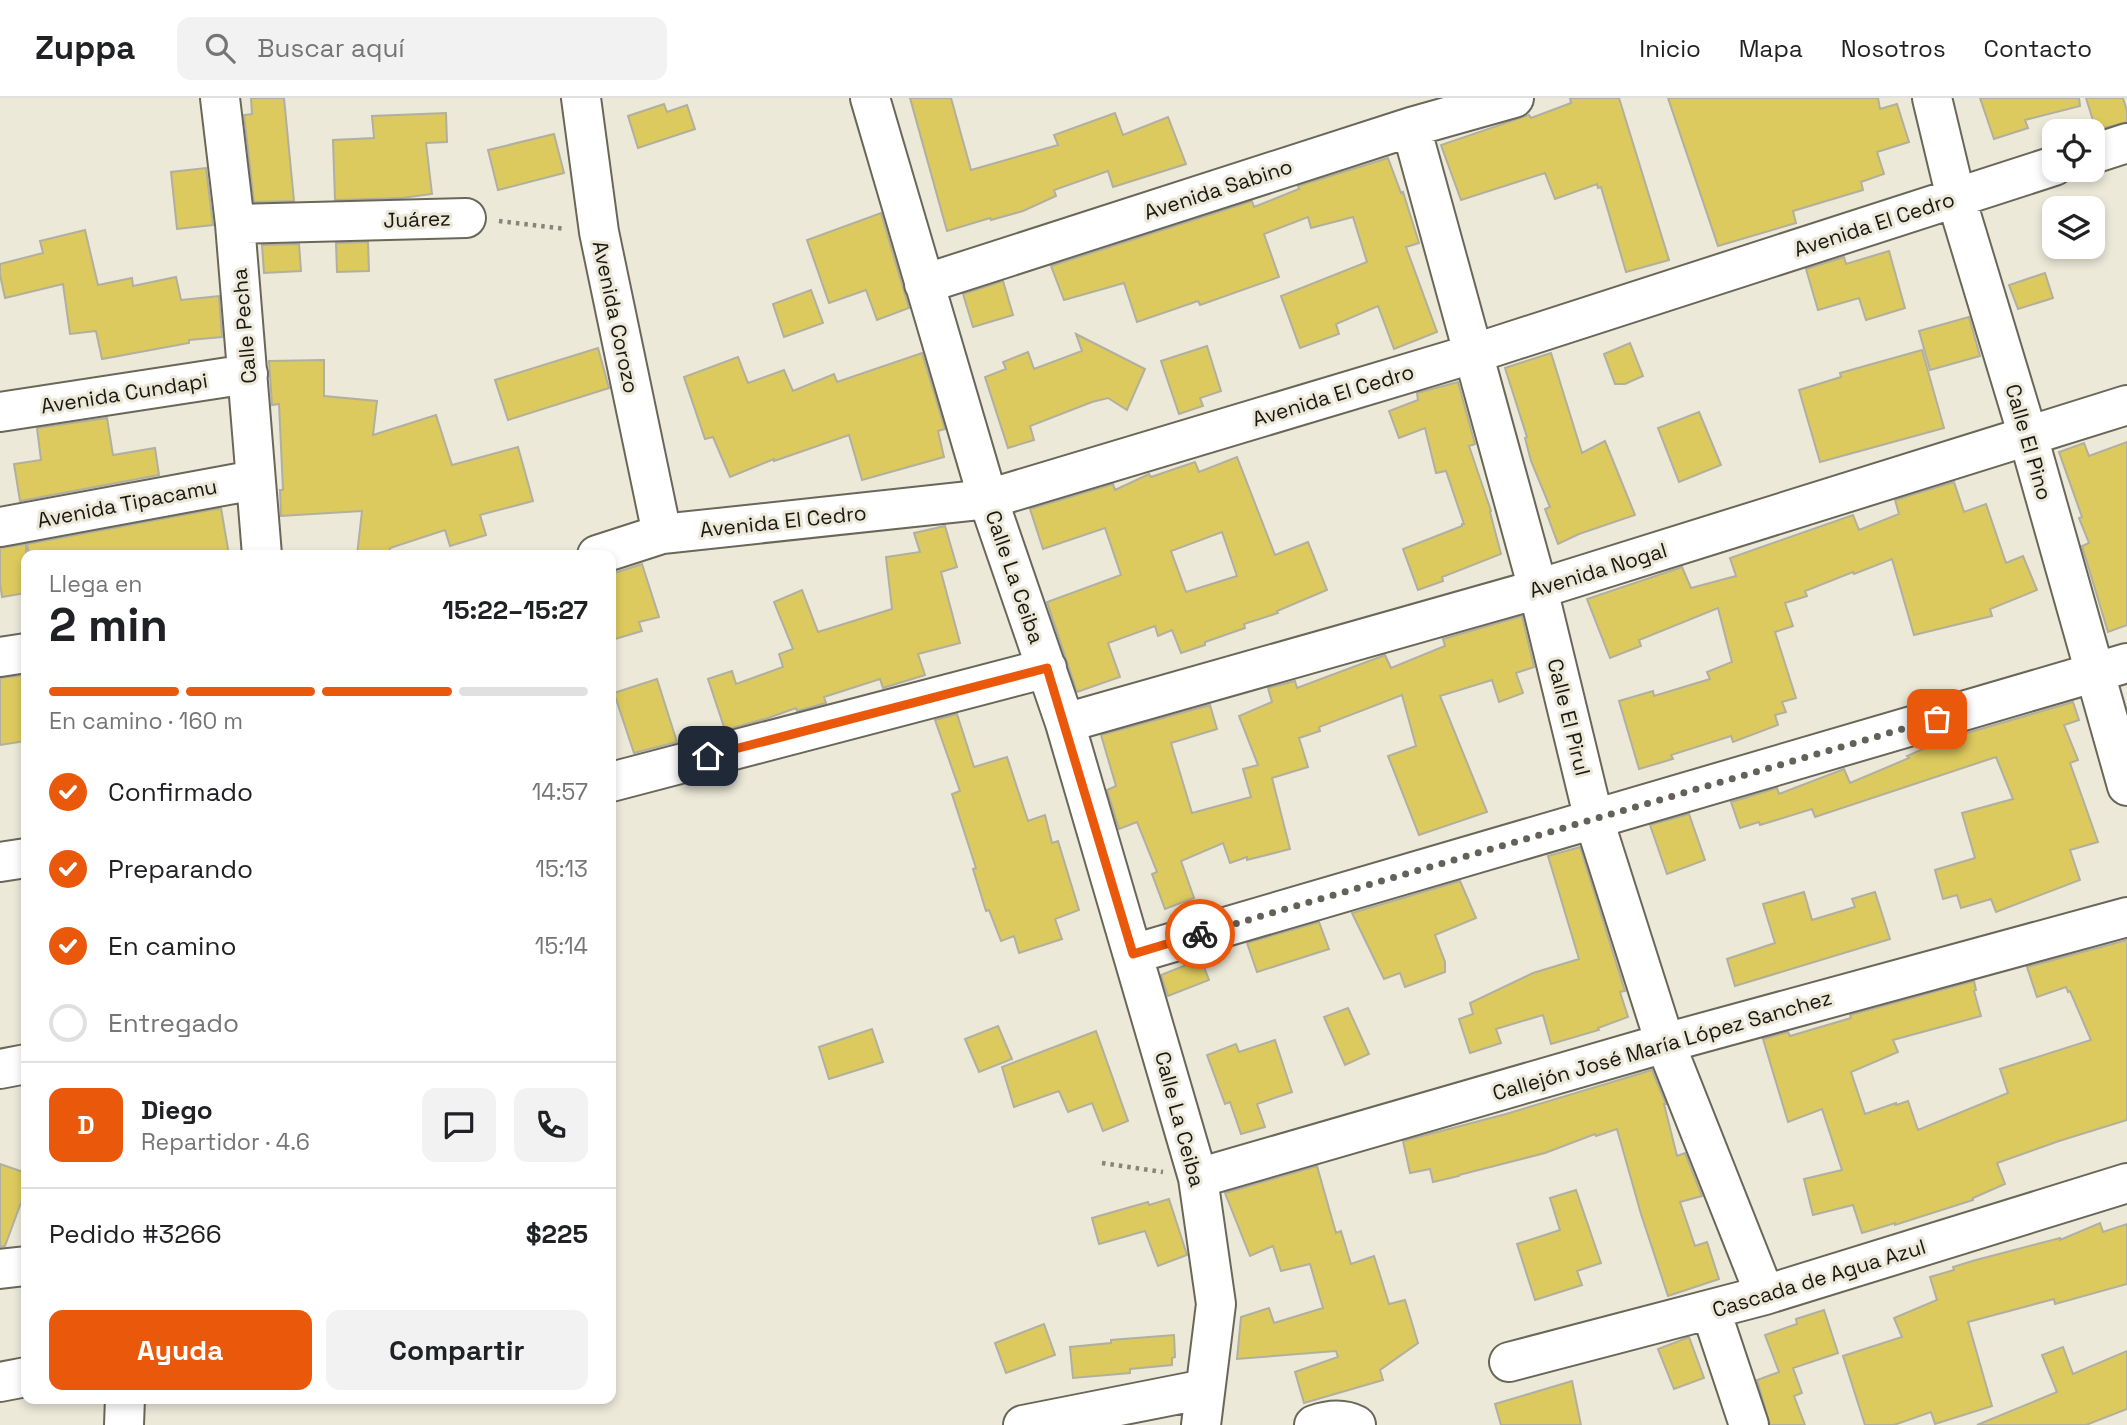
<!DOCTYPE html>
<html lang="es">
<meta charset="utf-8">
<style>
:root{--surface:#fff;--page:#f2f2f2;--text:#202124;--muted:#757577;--line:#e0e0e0;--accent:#ea580c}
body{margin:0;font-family:"Space Grotesk",sans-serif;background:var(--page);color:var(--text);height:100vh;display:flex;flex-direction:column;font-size:26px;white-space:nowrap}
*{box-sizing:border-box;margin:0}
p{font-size:23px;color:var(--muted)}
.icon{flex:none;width:38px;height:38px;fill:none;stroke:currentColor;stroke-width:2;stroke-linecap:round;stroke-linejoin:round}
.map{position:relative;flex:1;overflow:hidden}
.sheet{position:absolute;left:21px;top:452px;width:595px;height:854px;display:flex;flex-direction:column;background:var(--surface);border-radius:14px;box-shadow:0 4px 10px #0003}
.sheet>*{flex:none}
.controls{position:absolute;left:2042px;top:21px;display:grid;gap:14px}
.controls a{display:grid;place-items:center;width:63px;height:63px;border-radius:14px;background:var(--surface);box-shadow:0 4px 10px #0003;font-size:35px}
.pin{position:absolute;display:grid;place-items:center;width:60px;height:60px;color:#fff;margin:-30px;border-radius:14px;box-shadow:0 4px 10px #0006}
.courier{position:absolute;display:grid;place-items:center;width:70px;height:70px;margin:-35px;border:5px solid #ea580c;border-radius:50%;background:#fff;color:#222;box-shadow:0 2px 9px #0007}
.overview em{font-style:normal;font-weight:700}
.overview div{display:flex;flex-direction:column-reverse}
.overview{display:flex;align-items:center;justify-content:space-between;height:119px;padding:0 28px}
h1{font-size:46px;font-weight:700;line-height:52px}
.bar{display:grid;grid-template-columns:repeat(4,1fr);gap:10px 7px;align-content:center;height:84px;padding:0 28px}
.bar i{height:9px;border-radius:5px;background:var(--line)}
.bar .current{background:var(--accent)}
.bar p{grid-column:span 4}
.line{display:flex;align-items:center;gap:18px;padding:0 28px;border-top:2px solid var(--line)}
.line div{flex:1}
.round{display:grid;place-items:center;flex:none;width:74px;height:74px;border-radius:14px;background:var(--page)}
ol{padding:0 28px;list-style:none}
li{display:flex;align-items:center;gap:21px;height:77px}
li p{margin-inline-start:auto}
li .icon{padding:7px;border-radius:50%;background:var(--accent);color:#fff;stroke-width:4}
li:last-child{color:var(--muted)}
li i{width:38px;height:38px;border:4px solid var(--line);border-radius:50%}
.primary-button{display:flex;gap:14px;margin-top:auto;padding:14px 28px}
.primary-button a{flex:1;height:80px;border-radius:14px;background:var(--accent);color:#fff;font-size:28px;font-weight:700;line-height:80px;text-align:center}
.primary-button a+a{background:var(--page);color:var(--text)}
header{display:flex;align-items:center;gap:42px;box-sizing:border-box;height:98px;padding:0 35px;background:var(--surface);border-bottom:2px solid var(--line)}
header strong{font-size:33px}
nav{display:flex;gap:38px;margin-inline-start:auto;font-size:24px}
.search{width:490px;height:63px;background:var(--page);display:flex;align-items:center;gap:18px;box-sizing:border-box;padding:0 24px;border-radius:14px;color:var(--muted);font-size:26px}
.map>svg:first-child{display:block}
</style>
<header>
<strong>Zuppa</strong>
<div class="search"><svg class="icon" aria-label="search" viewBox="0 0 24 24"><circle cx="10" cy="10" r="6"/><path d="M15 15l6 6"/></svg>Buscar aquí</div>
<nav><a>Inicio</a><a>Mapa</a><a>Nosotros</a><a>Contacto</a></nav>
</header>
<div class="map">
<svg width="2127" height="1327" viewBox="0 0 2127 1327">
<rect width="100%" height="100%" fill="#ece9d9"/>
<path fill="#dcca5e" stroke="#b1af9f" stroke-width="2" fill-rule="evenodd" d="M 251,0 L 284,0 L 294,103 L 254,104 L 244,17 L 252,16 Z
M 910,0 L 951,0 L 971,72 L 1058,47 L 1054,37 L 1115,15 L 1123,37 L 1168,19 L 1186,66 L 1113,89 L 1108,73 L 1054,92 L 1056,98 L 1023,113 L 991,122 L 990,120 L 947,133 Z
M 1570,0 L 1619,0 L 1669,162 L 1626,174 L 1601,89 L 1598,90 L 1597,86 L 1555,101 L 1545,75 L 1461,102 L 1441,47 L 1529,17 L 1531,20 L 1571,5 Z
M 1668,0 L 1878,0 L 1880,11 L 1897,6 L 1909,44 L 1877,54 L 1884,76 L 1861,84 L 1863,92 L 1793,113 L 1796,125 L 1718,148 Z
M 1980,0 L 2079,0 L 2080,8 L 2025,22 L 2028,30 L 1994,41 Z
M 2086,0 L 2123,0 L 2127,13 L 2127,24 L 2096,32 Z
M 664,6 L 667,14 L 687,7 L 695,31 L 638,50 L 628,18 Z
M 446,15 L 447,44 L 426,45 L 432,96 L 402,100 L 335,102 L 333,42 L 374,40 L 372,18 Z
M 554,36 L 564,75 L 498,92 L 488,52 Z
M 1388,60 L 1401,95 L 1403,94 L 1419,145 L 1406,149 L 1437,234 L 1394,251 L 1378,208 L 1336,226 L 1339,236 L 1300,250 L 1281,198 L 1367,164 L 1353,119 L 1311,130 L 1308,119 L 1264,136 L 1279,179 L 1200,207 L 1198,203 L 1137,224 L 1124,185 L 1064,202 L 1051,168 L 1252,103 L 1254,109 L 1299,91 L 1298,88 Z
M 206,70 L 213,127 L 177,131 L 171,74 Z
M 881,115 L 909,210 L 877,222 L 866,192 L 829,205 L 807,142 Z
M 85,132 L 98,187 L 132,180 L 133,188 L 176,179 L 181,202 L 219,198 L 222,239 L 189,242 L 189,245 L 102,261 L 96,233 L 70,236 L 63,186 L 5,200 L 0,177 L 0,166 L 43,155 L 40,143 Z
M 368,144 L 369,173 L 337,174 L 336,145 Z
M 299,146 L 301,173 L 264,175 L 262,147 Z
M 1889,153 L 1905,210 L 1866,222 L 1859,200 L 1818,212 L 1806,171 L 1844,159 L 1846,166 Z
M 2045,175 L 2053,200 L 2018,211 L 2009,187 Z
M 1003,183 L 1013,217 L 973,229 L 963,196 Z
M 811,192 L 823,225 L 784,239 L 773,206 Z
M 1969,219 L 1980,258 L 1930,272 L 1919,233 Z
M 1076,236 L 1145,271 L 1127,312 L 1108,300 L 1092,304 L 1030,328 L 1034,342 L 1008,350 L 985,279 L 1006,271 L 1003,264 L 1028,254 L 1034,271 L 1082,253 Z
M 1630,245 L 1643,278 L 1625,286 L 1615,286 L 1604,256 Z
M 1207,248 L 1221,293 L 1200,300 L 1203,308 L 1179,316 L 1161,263 Z
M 598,250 L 609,290 L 508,322 L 495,282 Z
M 1922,252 L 1944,330 L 1820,364 L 1799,292 L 1841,279 L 1840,275 Z
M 922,255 L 945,331 L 938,333 L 944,359 L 862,382 L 849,337 L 774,363 L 774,361 L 730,379 L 713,339 L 705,341 L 684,279 L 738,259 L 748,285 L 784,272 L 793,293 L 834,276 L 837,284 Z
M 1551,255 L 1582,355 L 1605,343 L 1635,417 L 1579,436 L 1558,446 L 1545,411 L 1550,409 L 1531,363 L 1525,340 L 1527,339 L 1505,270 Z
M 324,262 L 324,298 L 377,303 L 373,337 L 436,317 L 452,367 L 518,349 L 533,403 L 480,417 L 486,437 L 450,448 L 445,432 L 390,450 L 389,457 L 357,457 L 362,413 L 281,418 L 280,392 L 283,392 L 279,306 L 272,307 L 269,263 Z
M 1458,284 L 1475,346 L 1469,348 L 1491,413 L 1490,414 L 1501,456 L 1442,479 L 1443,483 L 1418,492 L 1403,451 L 1462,428 L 1462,426 L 1464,426 L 1446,373 L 1436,375 L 1425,330 L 1399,340 L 1389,313 L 1418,302 L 1417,295 Z
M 1699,314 L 1721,367 L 1679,384 L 1658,330 Z
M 107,320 L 113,357 L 155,350 L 159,377 L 20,403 L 14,366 L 41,362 L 37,330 Z
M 2127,344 L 2127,527 L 2108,534 L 2082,448 L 2089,445 L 2079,420 L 2082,419 L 2059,354 L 2084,345 L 2089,358 Z
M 1237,359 L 1275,457 L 1308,444 L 1327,492 L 1277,513 L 1278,515 L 1244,526 L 1245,530 L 1205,544 L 1205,547 L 1181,555 L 1172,532 L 1158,538 L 1155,528 L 1108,545 L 1120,579 L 1077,594 L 1047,504 L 1121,477 L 1105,430 L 1043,451 L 1030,411 L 1113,386 L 1115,392 L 1149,376 L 1151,379 L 1195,364 L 1199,374 ZM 1222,434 L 1237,478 L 1186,494 L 1171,453 Z
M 1954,384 L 1964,414 L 1986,406 L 2006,465 L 2023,458 L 2037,492 L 1990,511 L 1992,518 L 1914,537 L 1892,461 L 1854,476 L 1853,474 L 1805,493 L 1807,498 L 1785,505 L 1793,528 L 1775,534 L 1796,600 L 1782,604 L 1786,614 L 1775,617 L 1778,627 L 1733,644 L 1731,638 L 1671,657 L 1673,661 L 1639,671 L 1619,603 L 1653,593 L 1654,598 L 1710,581 L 1707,574 L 1732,564 L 1718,510 L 1639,542 L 1641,548 L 1610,560 L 1587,501 L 1682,469 L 1691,490 L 1736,478 L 1730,460 L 1853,417 L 1859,432 L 1899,416 L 1895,402 Z
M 221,410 L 229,457 L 29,457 L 27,446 Z
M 945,428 L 957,469 L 941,474 L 960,545 L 918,556 L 925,577 L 883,590 L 880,581 L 824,599 L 826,605 L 797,613 L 796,610 L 768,620 L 725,632 L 708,581 L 732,573 L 736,586 L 783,569 L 779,556 L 793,551 L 774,504 L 802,492 L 818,534 L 892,511 L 886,459 L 920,454 L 914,435 Z
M 26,446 L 26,495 L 2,499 L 0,485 L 0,450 Z
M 642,466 L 659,519 L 639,524 L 642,533 L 615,541 L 611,529 L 611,476 Z
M 1522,518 L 1534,569 L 1516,575 L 1523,595 L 1499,604 L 1492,582 L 1440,598 L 1487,714 L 1419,737 L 1388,658 L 1416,648 L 1402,597 L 1319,629 L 1320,633 L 1299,640 L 1308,669 L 1272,680 L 1290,751 L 1247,762 L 1247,759 L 1230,765 L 1223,745 L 1181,763 L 1194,800 L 1165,811 L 1152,776 L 1157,774 L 1137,724 L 1119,731 L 1107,692 L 1116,688 L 1101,637 L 1210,607 L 1217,631 L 1171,645 L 1192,715 L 1251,699 L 1243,671 L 1258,667 L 1239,618 L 1272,604 L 1268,590 L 1295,583 L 1297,590 L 1385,557 L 1391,570 L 1445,548 L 1443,541 Z
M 26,577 L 26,643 L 0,647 L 0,580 Z
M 657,581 L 677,644 L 634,655 L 614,595 Z
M 2073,604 L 2079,622 L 2064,627 L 2078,662 L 2070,665 L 2098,744 L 2070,752 L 2080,782 L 1996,814 L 1991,801 L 1961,810 L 1957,797 L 1943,801 L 1935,772 L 1975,760 L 1962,715 L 2013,701 L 1996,659 L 1815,719 L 1812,711 L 1760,727 L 1759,724 L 1740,730 L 1731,704 L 1777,690 L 1779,696 L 1844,671 L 1850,685 L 1909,660 L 1907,658 L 1943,642 Z
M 957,616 L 974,669 L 1007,659 L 1028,723 L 1045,717 L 1052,745 L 1058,743 L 1079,812 L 1055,821 L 1062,841 L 1019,855 L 1014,838 L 1001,843 L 989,812 L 986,813 L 973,771 L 976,770 L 952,696 L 960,693 L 935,622 Z
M 1689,716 L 1705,762 L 1667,776 L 1650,727 Z
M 1580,749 L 1625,893 L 1620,894 L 1628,919 L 1598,930 L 1599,932 L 1551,946 L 1543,917 L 1496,931 L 1501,945 L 1470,955 L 1459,921 L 1473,916 L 1470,905 L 1533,875 L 1579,861 L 1548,758 Z
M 1460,783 L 1476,820 L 1435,837 L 1445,864 L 1445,874 L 1405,889 L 1400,875 L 1384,881 L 1352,815 Z
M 1804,794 L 1812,822 L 1855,809 L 1852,801 L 1875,794 L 1890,841 L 1735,888 L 1727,861 L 1775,845 L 1763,806 Z
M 1319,824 L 1329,851 L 1257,874 L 1247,845 Z
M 2127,842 L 2127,1022 L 2059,1043 L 1997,1065 L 2005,1086 L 1973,1100 L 1973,1102 L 1895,1127 L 1895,1125 L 1862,1135 L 1853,1107 L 1813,1117 L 1804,1081 L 1842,1072 L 1822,1011 L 1788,1024 L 1763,941 L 1788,934 L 1790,938 L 1851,920 L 1850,917 L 1974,883 L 1976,892 L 1974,893 L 1981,918 L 1893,942 L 1898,954 L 1851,974 L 1865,1016 L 1896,1005 L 1896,1007 L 1908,1003 L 1918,1032 L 2008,995 L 2000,971 L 2091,942 L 2070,893 L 2068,894 L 2066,889 L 2037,899 L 2027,869 Z
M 1201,861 L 1209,882 L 1168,898 L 1161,877 Z
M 1348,910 L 1369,956 L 1345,967 L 1324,919 Z
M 998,928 L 1012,961 L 979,974 L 965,941 Z
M 872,931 L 883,964 L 829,981 L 819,949 Z
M 1096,933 L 1128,1023 L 1103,1033 L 1092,1005 L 1068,1014 L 1059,993 L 1014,1009 L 1002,969 Z
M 1275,942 L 1292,994 L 1257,1006 L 1265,1029 L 1241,1036 L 1230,1004 L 1225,1006 L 1207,957 L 1236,946 L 1239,954 Z
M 1652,972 L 1666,1006 L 1664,1006 L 1677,1058 L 1685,1055 L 1702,1098 L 1680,1104 L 1695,1148 L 1707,1144 L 1719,1181 L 1668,1198 L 1641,1116 L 1617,1031 L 1596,1038 L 1595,1036 L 1545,1055 L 1459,1077 L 1459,1078 L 1433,1084 L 1430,1071 L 1410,1075 L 1403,1043 L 1506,1016 Z
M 0,1066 L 26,1075 L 26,1091 L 5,1148 L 0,1149 Z
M 1317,1068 L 1336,1135 L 1341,1133 L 1351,1166 L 1374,1158 L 1389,1206 L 1405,1202 L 1418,1245 L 1380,1272 L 1383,1282 L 1304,1305 L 1295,1274 L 1338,1259 L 1336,1253 L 1237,1261 L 1241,1219 L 1269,1210 L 1274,1225 L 1323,1210 L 1310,1166 L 1281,1173 L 1273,1148 L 1250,1158 L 1225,1095 Z
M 1576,1092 L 1601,1165 L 1577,1173 L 1582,1187 L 1535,1202 L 1517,1146 L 1560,1132 L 1550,1100 Z
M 1169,1101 L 1187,1157 L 1158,1168 L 1145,1133 L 1099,1146 L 1092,1120 L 1148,1104 L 1149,1107 Z
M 2100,1125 L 2103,1134 L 2127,1126 L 2127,1186 L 2055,1206 L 2054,1201 L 1968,1224 L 1992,1308 L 1935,1326 L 1931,1314 L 1894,1327 L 1865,1327 L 1843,1258 L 1902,1239 L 1894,1220 L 1937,1202 L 1930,1179 L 1954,1172 L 1953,1169 L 1976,1162 L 2060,1140 L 2060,1142 Z
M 1824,1212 L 1838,1255 L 1793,1270 L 1802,1295 L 1794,1298 L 1805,1327 L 1770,1327 L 1757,1282 L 1779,1274 L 1765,1237 L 1797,1226 L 1796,1221 Z
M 1044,1226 L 1055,1257 L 1006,1275 L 995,1245 Z
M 1174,1237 L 1175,1259 L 1172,1260 L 1172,1267 L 1130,1271 L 1130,1275 L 1073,1280 L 1070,1249 L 1111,1245 L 1111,1242 Z
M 1689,1239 L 1704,1280 L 1674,1291 L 1658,1251 Z
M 2063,1249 L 2073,1276 L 2127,1253 L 2127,1311 L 2086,1327 L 1977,1327 L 2057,1294 L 2042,1257 Z
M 1572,1283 L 1581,1327 L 1501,1327 L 1495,1306 Z"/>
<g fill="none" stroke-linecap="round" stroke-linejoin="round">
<defs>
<path id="minor" d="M 220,0 L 235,126 L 262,457
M 581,0 L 599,134 L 662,436
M 870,0 L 988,401 L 1065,625 L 1198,1080 L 1216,1206 L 1201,1327
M 1932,0 L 1956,100 L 2028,338 L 2127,688
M 1411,29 L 1538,491 L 1594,722 L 1665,945 L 1765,1197
M 2093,56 L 2127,45
M 235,126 L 466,120
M 924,186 L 1411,29 L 1514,0
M 0,314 L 248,276
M 0,429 L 255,382
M 597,457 L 662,436 L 988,401 L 1472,256 L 2054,68
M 0,559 L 26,555
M 1065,625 L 1538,491 L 2127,307
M 611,684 L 1047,570
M 0,764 L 26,760
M 1133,856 L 2127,565
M 0,971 L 26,966
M 1198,1080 L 1665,945 L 2127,819
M 0,1171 L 26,1168
M 1711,1213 L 1749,1327
M 1509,1264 L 1765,1197 L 2127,1085
M 0,1284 L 26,1279
M 124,1327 L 125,1300
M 1023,1327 L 1205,1291
M 1314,1327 C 1328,1322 1342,1320 1356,1327"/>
</defs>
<use href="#minor" stroke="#6a6759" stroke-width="42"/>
<path stroke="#87857a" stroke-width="4.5" stroke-dasharray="3.5 5" stroke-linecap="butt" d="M 499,123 L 566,131
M 1102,1065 L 1163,1074"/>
<use href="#minor" stroke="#fff" stroke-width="38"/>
</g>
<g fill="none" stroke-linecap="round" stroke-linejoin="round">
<path stroke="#636158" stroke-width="7" stroke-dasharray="0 12.6" d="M 1200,836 L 1937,621"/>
<path stroke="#ea580c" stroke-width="9" d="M 708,658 L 1047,570 L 1133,856 L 1200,836"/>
</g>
<g text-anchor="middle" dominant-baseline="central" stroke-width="6" stroke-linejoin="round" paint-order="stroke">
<g font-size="21" fill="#191812" stroke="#ece9d9">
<text transform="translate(1218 91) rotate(-18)">Avenida Sabino</text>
<text transform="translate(417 121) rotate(-2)">Juárez</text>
<text transform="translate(1874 126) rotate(-18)">Avenida El Cedro</text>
<text transform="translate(616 219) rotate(78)">Avenida Corozo</text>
<text transform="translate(244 228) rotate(-95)">Calle Pecha</text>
<text transform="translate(124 295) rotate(-9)">Avenida Cundapi</text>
<text transform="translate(1333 297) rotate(-17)">Avenida El Cedro</text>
<text transform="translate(2029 344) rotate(74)">Calle El Pino</text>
<text transform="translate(127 405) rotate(-11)">Avenida Tipacamu</text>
<text transform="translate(783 423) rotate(-6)">Avenida El Cedro</text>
<text transform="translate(1598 472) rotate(-17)">Avenida Nogal</text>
<text transform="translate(1015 479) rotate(71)">Calle La Ceiba</text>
<text transform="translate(1569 619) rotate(76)">Calle El Pirul</text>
<text transform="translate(1662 947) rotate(-16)">Callejón José María López Sanchez</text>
<text transform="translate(1180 1021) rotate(75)">Calle La Ceiba</text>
<text transform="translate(1819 1180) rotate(-17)">Cascada de Agua Azul</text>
</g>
</g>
</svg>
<div class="controls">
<a><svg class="icon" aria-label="locate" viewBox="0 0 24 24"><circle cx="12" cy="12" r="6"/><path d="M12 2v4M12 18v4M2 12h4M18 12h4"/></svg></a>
<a><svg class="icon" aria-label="layers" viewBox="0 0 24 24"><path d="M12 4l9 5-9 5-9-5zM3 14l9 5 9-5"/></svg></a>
</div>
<div class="pin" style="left:1937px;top:621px;background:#ea580c"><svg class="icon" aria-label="bag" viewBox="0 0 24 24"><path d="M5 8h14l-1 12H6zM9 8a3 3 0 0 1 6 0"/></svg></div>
<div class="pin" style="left:708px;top:658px;background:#1f2937"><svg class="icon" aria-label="home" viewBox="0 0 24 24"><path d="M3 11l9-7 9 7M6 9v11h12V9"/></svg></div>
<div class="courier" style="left:1200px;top:836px"><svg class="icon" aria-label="bike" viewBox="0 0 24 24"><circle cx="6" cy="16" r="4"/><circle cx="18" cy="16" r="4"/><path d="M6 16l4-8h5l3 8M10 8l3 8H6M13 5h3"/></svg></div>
<section class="sheet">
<div class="overview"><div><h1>2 min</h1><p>Llega en</p></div><em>15:22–15:27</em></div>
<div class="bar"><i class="current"></i><i class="current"></i><i class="current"></i><i></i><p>En camino · 160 m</p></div>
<ol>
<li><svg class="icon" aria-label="check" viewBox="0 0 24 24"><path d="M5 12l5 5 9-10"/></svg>Confirmado<p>14:57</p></li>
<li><svg class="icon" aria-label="check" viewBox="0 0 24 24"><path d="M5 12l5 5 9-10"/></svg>Preparando<p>15:13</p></li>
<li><svg class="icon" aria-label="check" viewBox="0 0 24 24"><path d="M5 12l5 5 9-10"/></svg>En camino<p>15:14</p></li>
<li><i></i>Entregado</li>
</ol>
<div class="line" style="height:126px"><b class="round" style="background:var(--accent);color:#fff">D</b><div><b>Diego</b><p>Repartidor · 4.6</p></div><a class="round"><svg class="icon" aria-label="chat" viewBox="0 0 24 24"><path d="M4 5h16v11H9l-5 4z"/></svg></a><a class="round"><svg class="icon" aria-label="phone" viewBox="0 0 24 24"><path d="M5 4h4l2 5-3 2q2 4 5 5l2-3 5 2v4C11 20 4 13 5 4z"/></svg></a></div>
<div class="line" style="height:91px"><div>Pedido #3266</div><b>$225</b></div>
<div class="primary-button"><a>Ayuda</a><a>Compartir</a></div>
</section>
</div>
